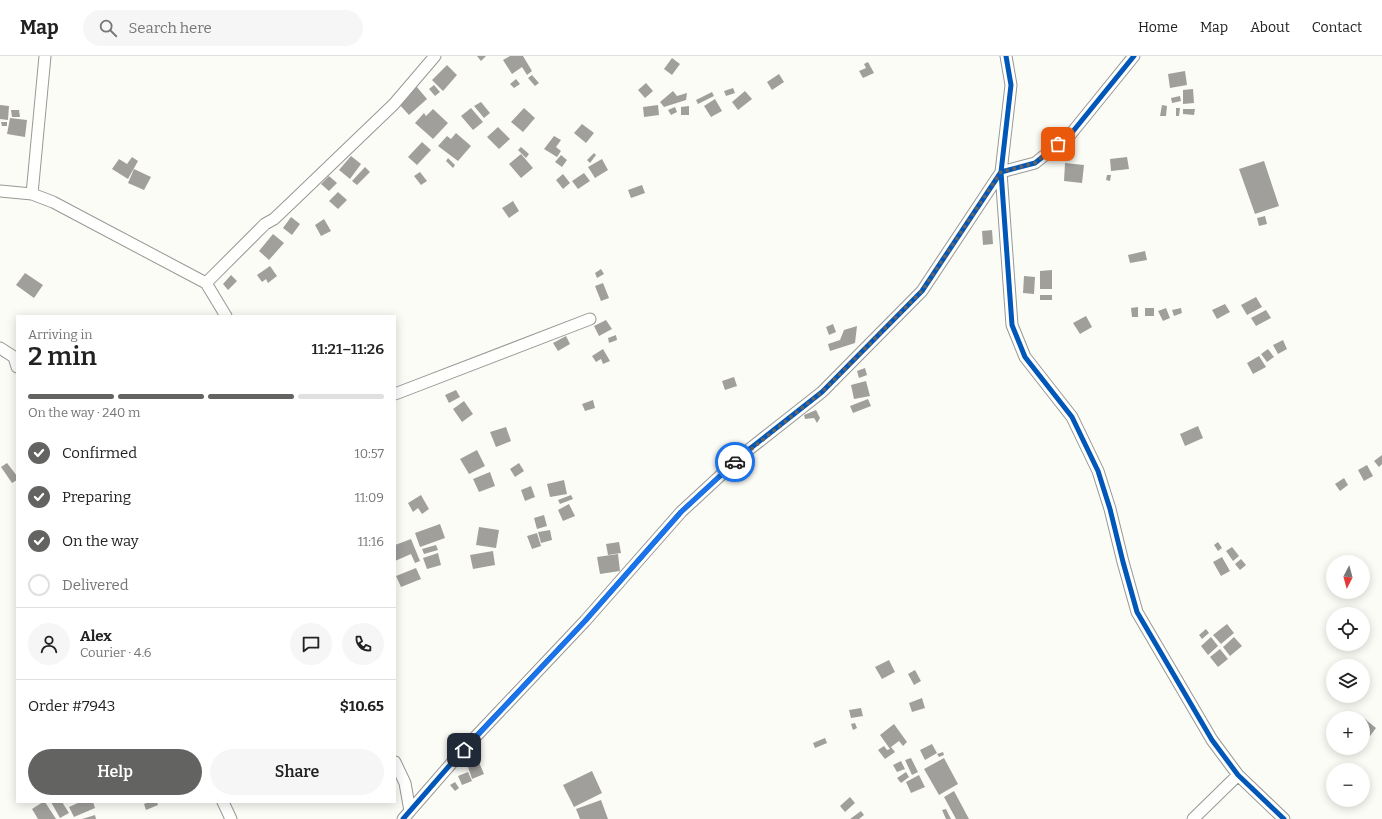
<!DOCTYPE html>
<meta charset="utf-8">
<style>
:root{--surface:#fff;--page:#f6f6f6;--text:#222;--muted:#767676;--line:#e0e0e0;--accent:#636362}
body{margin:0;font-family:Bitter,serif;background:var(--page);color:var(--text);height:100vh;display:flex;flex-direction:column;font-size:15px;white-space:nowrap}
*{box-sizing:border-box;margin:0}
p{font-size:13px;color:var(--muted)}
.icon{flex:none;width:22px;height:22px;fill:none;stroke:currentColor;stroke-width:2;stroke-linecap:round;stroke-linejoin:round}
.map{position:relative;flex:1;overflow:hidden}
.details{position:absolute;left:16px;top:259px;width:380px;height:488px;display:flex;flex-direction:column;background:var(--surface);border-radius:0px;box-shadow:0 2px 10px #0003}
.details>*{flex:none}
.needle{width:26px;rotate:186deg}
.buttons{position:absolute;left:1326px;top:499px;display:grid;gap:8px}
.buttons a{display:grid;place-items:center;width:44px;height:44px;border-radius:50%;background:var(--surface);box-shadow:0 2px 10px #0003;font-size:20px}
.pin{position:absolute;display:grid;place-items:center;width:34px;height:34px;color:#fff;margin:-17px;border-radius:8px;box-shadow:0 2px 6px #0006}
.courier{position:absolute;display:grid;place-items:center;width:40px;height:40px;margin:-20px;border:3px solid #1a73e8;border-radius:50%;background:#fff;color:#222;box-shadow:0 1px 5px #0007}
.head em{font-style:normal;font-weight:600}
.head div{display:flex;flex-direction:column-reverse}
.head{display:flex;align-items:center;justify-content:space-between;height:68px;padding:0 12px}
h1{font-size:26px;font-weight:600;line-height:30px}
.bar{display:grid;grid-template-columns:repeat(4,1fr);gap:6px 4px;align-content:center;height:48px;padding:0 12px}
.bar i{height:5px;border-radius:3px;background:var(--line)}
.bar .selected{background:var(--accent)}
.bar p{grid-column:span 4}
.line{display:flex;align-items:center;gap:10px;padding:0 12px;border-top:1px solid var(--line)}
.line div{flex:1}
.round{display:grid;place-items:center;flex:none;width:42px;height:42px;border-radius:21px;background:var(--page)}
ol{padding:0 12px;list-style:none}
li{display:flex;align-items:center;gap:12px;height:44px}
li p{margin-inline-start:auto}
li .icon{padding:4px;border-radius:50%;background:var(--accent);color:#fff;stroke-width:4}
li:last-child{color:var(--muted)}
li i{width:22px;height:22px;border:2px solid var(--line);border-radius:50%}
.button{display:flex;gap:8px;margin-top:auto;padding:8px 12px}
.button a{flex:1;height:46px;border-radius:24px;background:var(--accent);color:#fff;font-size:16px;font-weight:600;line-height:46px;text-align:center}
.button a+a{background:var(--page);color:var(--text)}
header{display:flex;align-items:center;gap:24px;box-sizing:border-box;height:56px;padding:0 20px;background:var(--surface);border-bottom:1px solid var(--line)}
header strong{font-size:19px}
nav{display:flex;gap:22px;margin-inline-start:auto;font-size:14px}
.search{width:280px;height:36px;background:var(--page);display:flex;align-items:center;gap:10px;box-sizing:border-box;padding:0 14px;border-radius:22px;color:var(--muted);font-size:15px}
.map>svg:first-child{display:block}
</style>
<header>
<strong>Map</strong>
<div class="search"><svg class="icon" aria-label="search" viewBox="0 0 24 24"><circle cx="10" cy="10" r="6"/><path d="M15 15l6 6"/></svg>Search here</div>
<nav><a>Home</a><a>Map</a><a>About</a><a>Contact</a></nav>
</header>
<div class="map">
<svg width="1382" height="763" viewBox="0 0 1382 763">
<rect width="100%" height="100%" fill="#fcfcf7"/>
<path fill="#a09f9c" d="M 477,0 L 486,0 L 481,5 Z
M 510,0 L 523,0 L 532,15 L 527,19 L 522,11 L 512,18 L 503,4 Z
M 672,2 L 680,8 L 672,19 L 664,13 Z
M 868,6 L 874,17 L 863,22 L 859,15 L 866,12 L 864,8 Z
M 447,9 L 457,19 L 443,35 L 432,24 Z
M 1185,15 L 1187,29 L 1170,32 L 1168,18 Z
M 779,18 L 784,26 L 772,34 L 767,26 Z
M 532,19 L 539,27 L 535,30 L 528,22 Z
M 516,23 L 520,28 L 514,32 L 510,28 Z
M 646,27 L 653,35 L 645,42 L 638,34 Z
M 434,29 L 440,36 L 435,40 L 429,33 Z
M 416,30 L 427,43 L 409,59 L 398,47 Z
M 733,32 L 735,37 L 726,40 L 724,35 Z
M 1193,33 L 1194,47 L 1183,48 L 1183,34 Z
M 673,35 L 677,40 L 687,37 L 686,44 L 664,51 L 660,46 Z
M 745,35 L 752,43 L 738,54 L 732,46 Z
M 712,36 L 714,40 L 698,48 L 696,44 Z
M 1180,40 L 1181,45 L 1172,47 L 1171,42 Z
M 715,43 L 722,55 L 711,61 L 704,50 Z
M 481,46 L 490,57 L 484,62 L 474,50 Z
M 0,49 L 9,50 L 8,64 L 0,63 Z
M 658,49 L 659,59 L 644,61 L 643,51 Z
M 1162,49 L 1167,50 L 1166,60 L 1160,60 Z
M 689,50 L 689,59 L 681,59 L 681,51 Z
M 675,51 L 677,56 L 671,59 L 668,54 Z
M 471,52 L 483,66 L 473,74 L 461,60 Z
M 524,52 L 535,62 L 523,76 L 511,66 Z
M 1176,52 L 1180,52 L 1179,60 L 1176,60 Z
M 433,53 L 448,67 L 433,83 L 415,67 L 424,57 L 426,60 Z
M 1183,53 L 1195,53 L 1194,59 L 1183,58 Z
M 11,54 L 19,54 L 20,61 L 12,61 Z
M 10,62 L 27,64 L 25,81 L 7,78 Z
M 1,66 L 7,66 L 7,70 L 2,70 Z
M 582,68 L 594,77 L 586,87 L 574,77 Z
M 498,71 L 510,83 L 499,93 L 487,81 Z
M 456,77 L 471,90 L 458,105 L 438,90 L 447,80 L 451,83 Z
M 554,80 L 561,84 L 556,91 L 561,95 L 557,101 L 544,93 Z
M 422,86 L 431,94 L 417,109 L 408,101 Z
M 521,91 L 529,98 L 526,102 L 518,94 Z
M 594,97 L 596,99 L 590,107 L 587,104 Z
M 521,98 L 533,112 L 521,122 L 509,108 Z
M 561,99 L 567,104 L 562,111 L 555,106 Z
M 351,100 L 361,108 L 350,123 L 339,114 Z
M 132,101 L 138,105 L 128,123 L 112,113 L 119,103 L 127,108 Z
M 1127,101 L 1129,113 L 1111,115 L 1110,103 Z
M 448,102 L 455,109 L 453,112 L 446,105 Z
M 602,103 L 608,114 L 595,122 L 588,111 Z
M 1264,105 L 1279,150 L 1255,158 L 1239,113 Z
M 1065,107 L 1084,109 L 1082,127 L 1064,125 Z
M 365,111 L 370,116 L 357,129 L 352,125 Z
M 134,113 L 151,121 L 144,134 L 128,127 Z
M 420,116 L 427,125 L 421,129 L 414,120 Z
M 584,117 L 590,125 L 578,133 L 572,125 Z
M 563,118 L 570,127 L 563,133 L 556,124 Z
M 1107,119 L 1111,119 L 1110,125 L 1106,124 Z
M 329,120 L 337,127 L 329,135 L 321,128 Z
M 642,129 L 645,137 L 631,142 L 628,134 Z
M 338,136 L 347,144 L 338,153 L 329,145 Z
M 513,145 L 519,155 L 509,162 L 502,152 Z
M 1265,160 L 1267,168 L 1259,170 L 1257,162 Z
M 291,161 L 300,168 L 292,179 L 283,172 Z
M 324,163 L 331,175 L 321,180 L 315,169 Z
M 992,174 L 993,188 L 983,189 L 982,175 Z
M 273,178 L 284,187 L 269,204 L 259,195 Z
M 1145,195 L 1147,204 L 1130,207 L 1128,199 Z
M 270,210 L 277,220 L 268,227 L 266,223 L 262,226 L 257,219 Z
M 601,213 L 604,218 L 597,222 L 595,217 Z
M 1052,214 L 1052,233 L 1040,233 L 1040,215 Z
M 25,217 L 43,229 L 34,242 L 16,229 Z
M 231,219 L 237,225 L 228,234 L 223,228 Z
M 1024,220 L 1035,221 L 1034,238 L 1023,237 Z
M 603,227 L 609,242 L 601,245 L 595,230 Z
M 1040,239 L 1052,239 L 1052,244 L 1040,244 Z
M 1256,241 L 1262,251 L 1247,259 L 1241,249 Z
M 1225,248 L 1230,256 L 1217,263 L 1212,254 Z
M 1138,251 L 1138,261 L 1132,261 L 1131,252 Z
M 1145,252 L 1154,252 L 1154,260 L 1145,260 Z
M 1166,252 L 1170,262 L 1163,265 L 1158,255 Z
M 1181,252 L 1182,257 L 1174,260 L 1172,254 Z
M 1266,254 L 1271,262 L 1256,270 L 1251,262 Z
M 1086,260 L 1092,271 L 1080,278 L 1073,267 Z
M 606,264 L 612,273 L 599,280 L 594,270 Z
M 833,268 L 836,276 L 829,279 L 826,271 Z
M 857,270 L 855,287 L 830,295 L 828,288 L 840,284 L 844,274 Z
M 616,279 L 617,284 L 609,287 L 608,282 Z
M 566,280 L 570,288 L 558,295 L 553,287 Z
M 1283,284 L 1287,293 L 1278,298 L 1273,289 Z
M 603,293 L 610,305 L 603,308 L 601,303 L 596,306 L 592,300 Z
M 1268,293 L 1274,301 L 1267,306 L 1261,298 Z
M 1259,300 L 1266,311 L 1253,318 L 1247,307 Z
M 865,312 L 867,319 L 859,322 L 857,315 Z
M 734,321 L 737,330 L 725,334 L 722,325 Z
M 866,325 L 870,340 L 854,343 L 851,329 Z
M 456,334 L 460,341 L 449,347 L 445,339 Z
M 868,343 L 871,350 L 853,357 L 850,350 Z
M 593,344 L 595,352 L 585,355 L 582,348 Z
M 464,345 L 473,358 L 462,366 L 453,353 Z
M 816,354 L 820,362 L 817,367 L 814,362 L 805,363 L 804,359 Z
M 1198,370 L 1203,382 L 1185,390 L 1180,378 Z
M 506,371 L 511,385 L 496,391 L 490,376 Z
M 477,394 L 485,410 L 469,418 L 460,403 Z
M 1382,399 L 1382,408 L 1379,411 L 1374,405 Z
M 7,407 L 17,420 L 17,424 L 12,427 L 1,411 Z
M 519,407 L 524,415 L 515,421 L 510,413 Z
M 1367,409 L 1373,420 L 1364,425 L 1358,414 Z
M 490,416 L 495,430 L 479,436 L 473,423 Z
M 1344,422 L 1348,429 L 1340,435 L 1335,428 Z
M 564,424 L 567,438 L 550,441 L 547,428 Z
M 531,430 L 535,441 L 525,445 L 521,434 Z
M 421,439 L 429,453 L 422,458 L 418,452 L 413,456 L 408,447 Z
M 571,439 L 573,443 L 560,448 L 558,444 Z
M 569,448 L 575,460 L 563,465 L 558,454 Z
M 544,459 L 547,470 L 537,473 L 534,462 Z
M 440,468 L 445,482 L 420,491 L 415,477 Z
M 479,471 L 499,474 L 496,492 L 476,489 Z
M 550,474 L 552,484 L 541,487 L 538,476 Z
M 537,477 L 541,490 L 532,493 L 527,480 Z
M 411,483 L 420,505 L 415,507 L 411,498 L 395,505 L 395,489 Z
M 619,486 L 621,497 L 608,499 L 606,488 Z
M 1218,486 L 1222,492 L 1218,495 L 1214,489 Z
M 436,489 L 438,494 L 424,498 L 422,493 Z
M 1232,491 L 1239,500 L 1233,505 L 1226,495 Z
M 493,495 L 495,509 L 473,513 L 470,499 Z
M 438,497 L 441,509 L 427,513 L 423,502 Z
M 618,498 L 620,515 L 600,518 L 597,501 Z
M 1222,501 L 1230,515 L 1221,520 L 1213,506 Z
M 1241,503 L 1246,509 L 1240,514 L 1235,508 Z
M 416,512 L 421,523 L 401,531 L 396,520 Z
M 1227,568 L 1234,577 L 1221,588 L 1213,579 Z
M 1206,573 L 1209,577 L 1202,583 L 1199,579 Z
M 1211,581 L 1218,590 L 1208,599 L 1201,590 Z
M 1234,581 L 1242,590 L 1230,600 L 1223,591 Z
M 1220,593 L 1228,603 L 1218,611 L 1210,601 Z
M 889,604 L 895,616 L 882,623 L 875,611 Z
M 915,614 L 921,625 L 914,629 L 908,618 Z
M 922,642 L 925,652 L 912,656 L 909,647 Z
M 861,652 L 863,660 L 851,662 L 849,654 Z
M 1365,663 L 1376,672 L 1370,680 L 1363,674 L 1363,665 Z
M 855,667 L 857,672 L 853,674 L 851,668 Z
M 894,668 L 907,686 L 903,690 L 899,685 L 891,691 L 895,696 L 885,703 L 878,694 L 884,690 L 887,694 L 890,693 L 880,679 Z
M 825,682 L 827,687 L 815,692 L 813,687 Z
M 932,688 L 937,697 L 925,704 L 920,694 Z
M 943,696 L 944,699 L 939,701 L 937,698 Z
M 911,702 L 918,716 L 912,719 L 905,704 Z
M 944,702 L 958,728 L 939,739 L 924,713 Z
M 478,704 L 484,718 L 472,723 L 467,708 Z
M 901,705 L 905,713 L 897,716 L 893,709 Z
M 592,715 L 602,737 L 574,751 L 563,729 Z
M 468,716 L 472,725 L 462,729 L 458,720 Z
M 906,716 L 909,721 L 901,727 L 897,722 Z
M 919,719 L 925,731 L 911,737 L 906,726 Z
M 455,726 L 459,732 L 455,735 L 450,729 Z
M 954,735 L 969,763 L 956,763 L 944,741 Z
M 850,741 L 855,747 L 845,756 L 840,750 Z
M 601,744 L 608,763 L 580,763 L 576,753 Z
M 43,746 L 45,746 L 56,763 L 38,763 L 32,753 Z
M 51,746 L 62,746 L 69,757 L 60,762 Z
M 80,746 L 93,746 L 95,752 L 74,761 L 69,751 Z
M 149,746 L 157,746 L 158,749 L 146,754 L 144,748 Z
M 946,753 L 951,763 L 946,763 L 942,754 Z
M 861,755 L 864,759 L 859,763 L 850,763 Z
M 95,759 L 96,763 L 82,763 Z"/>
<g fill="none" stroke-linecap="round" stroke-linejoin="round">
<defs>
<path id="minor" d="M 1006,0 L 1011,29 L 1001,116 L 1012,269 L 1025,301 L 1072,361 L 1098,415 L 1110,453 L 1123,506 L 1137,556 L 1212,684 L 1238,719 L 1284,763
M 0,135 L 32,138 L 53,146 L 206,227 L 226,260
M 32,138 L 45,0
M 206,227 L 265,168 L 274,163 L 294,144 L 394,48 L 435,0
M 0,292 L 14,301 L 17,311
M 395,338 L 590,263
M 395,706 L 405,727 L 410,755
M 223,746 L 231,763
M 403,763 L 463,694 L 585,565 L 681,456 L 747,395 L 822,336 L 922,235 L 1001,116 L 1035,107 L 1070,79 L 1134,0
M 1193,763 L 1238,719"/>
</defs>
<use href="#minor" stroke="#979795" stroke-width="13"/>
<use href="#minor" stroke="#fffffe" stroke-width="11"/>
<defs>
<path id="cycleway" d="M 1006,0 L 1011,29 L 1001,116 L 1012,269 L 1025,301 L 1072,361 L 1098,415 L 1110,453 L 1123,506 L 1137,556 L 1212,684 L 1238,719 L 1284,763
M 403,763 L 463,694 L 585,565 L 681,456 L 747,395 L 822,336 L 922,235 L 1001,116 L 1035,107 L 1070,79 L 1134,0"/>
</defs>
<use href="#cycleway" stroke="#fff" stroke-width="8"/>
<use href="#cycleway" stroke="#0057b8" stroke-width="5"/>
</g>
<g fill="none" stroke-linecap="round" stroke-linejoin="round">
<path stroke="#636362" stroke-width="4" stroke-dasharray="0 7.2" d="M 735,406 L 822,336 L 922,235 L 1001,116 L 1035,107 L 1058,88"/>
<path stroke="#1a73e8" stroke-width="5" d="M 464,694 L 585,565 L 681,456 L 735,406"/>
</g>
</svg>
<div class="buttons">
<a><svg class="needle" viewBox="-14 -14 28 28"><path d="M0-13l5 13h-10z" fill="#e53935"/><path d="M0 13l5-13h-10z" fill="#767676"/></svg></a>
<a><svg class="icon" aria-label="locate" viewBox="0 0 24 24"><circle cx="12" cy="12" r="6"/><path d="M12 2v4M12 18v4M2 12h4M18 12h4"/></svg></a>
<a><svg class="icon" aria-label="layers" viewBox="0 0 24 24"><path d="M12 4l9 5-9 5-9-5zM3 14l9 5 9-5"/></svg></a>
<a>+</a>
<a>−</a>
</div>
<div class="pin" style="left:1058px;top:88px;background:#ea580c"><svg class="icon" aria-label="bag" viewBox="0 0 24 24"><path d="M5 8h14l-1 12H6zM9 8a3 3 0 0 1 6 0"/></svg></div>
<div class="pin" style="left:464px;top:694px;background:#1f2937"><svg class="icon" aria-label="home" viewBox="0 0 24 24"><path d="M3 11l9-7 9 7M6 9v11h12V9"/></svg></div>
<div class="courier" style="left:735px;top:406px"><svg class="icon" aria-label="car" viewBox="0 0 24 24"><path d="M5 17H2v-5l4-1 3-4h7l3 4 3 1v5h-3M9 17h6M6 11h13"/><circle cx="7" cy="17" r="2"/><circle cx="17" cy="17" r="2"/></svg></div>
<section class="details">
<div class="head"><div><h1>2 min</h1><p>Arriving in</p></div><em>11:21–11:26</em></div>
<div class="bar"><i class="selected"></i><i class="selected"></i><i class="selected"></i><i></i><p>On the way · 240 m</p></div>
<ol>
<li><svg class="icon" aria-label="check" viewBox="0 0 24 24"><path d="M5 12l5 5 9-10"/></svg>Confirmed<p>10:57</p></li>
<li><svg class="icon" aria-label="check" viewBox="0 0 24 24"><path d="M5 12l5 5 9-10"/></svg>Preparing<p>11:09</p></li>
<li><svg class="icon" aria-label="check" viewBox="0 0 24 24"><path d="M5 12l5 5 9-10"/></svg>On the way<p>11:16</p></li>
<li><i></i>Delivered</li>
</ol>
<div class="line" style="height:72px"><a class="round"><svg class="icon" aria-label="person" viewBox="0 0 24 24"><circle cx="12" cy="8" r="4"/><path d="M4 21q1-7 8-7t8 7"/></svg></a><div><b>Alex</b><p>Courier · 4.6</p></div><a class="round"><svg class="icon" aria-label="chat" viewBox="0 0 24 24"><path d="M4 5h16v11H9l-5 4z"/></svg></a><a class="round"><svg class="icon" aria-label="phone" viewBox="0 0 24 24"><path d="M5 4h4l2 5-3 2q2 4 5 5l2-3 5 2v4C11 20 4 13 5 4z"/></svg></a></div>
<div class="line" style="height:52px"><div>Order #7943</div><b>$10.65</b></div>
<div class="button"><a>Help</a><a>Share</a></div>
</section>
</div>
